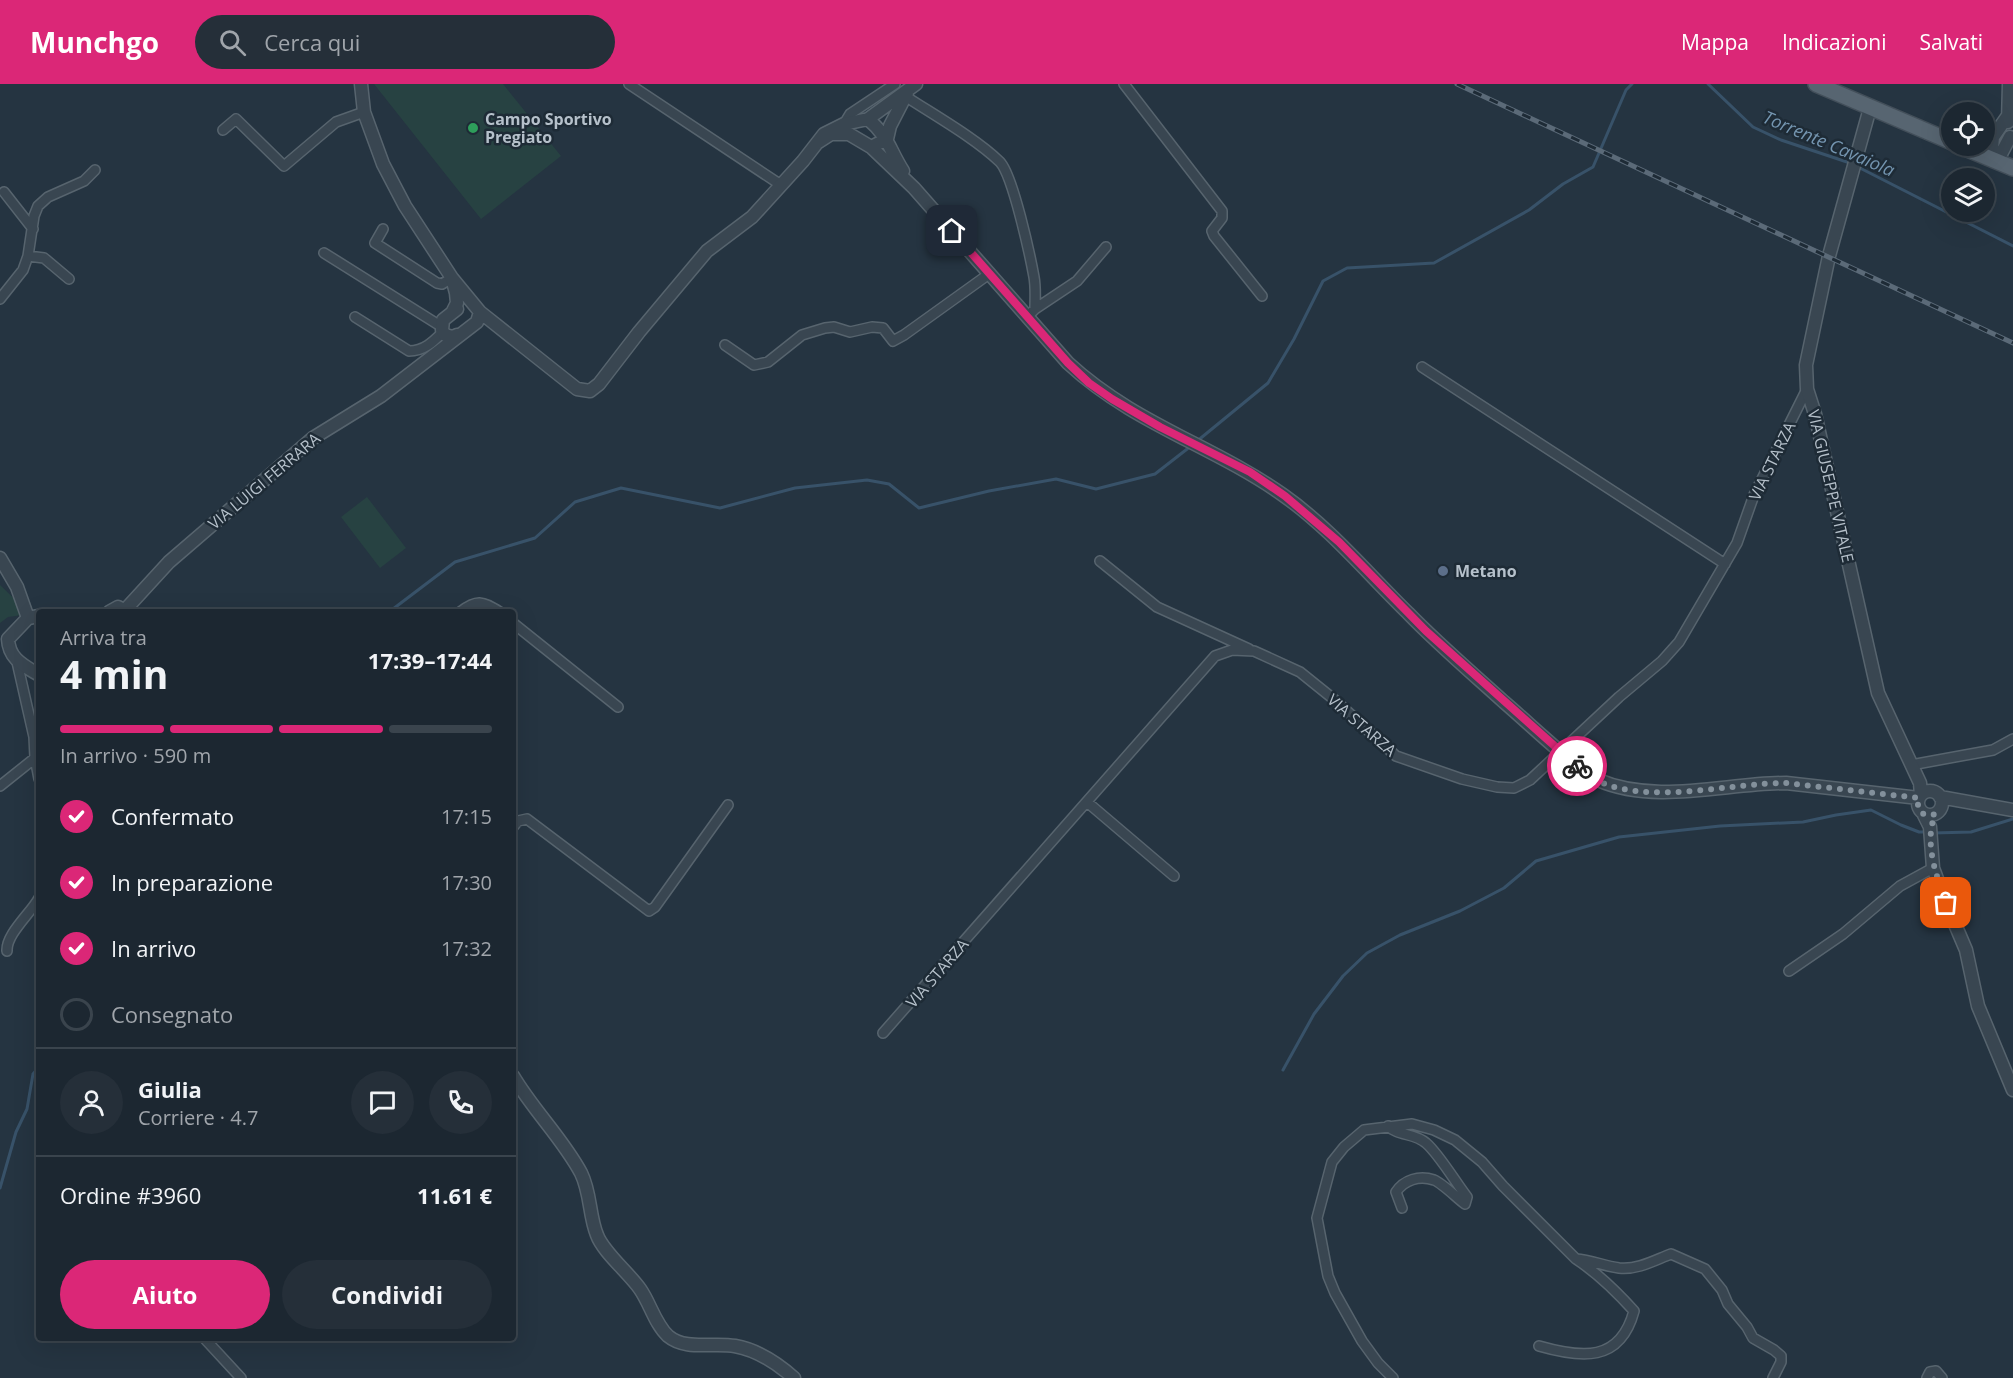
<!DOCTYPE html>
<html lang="it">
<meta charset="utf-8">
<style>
:root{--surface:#1c2731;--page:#252f39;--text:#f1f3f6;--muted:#a0a5ab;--line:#3a444d;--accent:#db2777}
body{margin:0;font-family:"Open Sans",sans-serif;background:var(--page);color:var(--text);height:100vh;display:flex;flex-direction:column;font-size:22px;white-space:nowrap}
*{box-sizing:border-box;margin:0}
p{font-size:20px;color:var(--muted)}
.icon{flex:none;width:33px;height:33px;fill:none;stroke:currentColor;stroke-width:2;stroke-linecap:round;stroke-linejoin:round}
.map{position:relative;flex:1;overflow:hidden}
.sheet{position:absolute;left:36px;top:525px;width:480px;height:732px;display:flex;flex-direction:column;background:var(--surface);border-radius:6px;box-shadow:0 6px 24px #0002,0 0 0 2px var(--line)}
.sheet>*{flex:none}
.buttons{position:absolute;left:1941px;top:18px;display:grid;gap:12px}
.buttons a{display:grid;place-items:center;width:54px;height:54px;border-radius:50%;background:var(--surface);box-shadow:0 6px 24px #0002,0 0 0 2px var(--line);font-size:30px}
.pin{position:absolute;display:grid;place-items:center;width:51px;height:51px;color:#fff;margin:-26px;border-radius:12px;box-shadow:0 3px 9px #0006}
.courier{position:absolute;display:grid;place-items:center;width:60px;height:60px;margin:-30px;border:4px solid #db2777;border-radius:50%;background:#fff;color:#222;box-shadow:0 2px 8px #0007}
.headline em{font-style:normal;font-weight:700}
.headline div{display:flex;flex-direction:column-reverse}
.headline{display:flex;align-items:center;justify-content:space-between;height:102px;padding:0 24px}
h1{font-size:39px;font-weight:700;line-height:45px}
.bar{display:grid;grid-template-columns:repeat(4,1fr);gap:9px 6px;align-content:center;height:72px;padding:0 24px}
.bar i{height:8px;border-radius:4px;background:var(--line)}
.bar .current{background:var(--accent)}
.bar p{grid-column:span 4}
.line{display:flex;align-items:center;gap:15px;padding:0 24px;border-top:2px solid var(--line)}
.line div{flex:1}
.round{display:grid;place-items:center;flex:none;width:63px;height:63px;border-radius:32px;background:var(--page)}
ol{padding:0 24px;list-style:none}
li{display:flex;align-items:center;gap:18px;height:66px}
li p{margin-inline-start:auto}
li .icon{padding:6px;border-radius:50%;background:var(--accent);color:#fff;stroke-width:4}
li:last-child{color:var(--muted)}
li i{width:33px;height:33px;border:3px solid var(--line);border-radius:50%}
.primary-button{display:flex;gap:12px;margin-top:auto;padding:12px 24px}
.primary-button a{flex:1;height:69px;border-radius:36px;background:var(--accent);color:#fff;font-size:24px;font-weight:700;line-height:69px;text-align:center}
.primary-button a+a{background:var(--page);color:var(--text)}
header{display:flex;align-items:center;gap:36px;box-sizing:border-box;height:84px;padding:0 30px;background:var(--accent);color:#fff}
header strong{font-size:28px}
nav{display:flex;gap:33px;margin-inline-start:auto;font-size:21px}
.search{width:420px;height:54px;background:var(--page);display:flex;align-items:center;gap:15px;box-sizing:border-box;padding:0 21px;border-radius:33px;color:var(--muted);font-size:22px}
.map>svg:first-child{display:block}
</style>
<header>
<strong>Munchgo</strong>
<div class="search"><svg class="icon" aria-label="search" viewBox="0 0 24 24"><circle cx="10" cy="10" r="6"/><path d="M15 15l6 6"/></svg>Cerca qui</div>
<nav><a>Mappa</a><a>Indicazioni</a><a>Salvati</a></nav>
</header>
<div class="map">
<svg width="2013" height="1294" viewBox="0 0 2013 1294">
<rect width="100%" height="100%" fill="#253441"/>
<path fill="#274242" d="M 374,0 L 503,0 L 561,72 L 481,135 Z
M 367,413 L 406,464 L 380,484 L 341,433 Z
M 0,501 L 30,530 L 8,533 L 0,539 Z"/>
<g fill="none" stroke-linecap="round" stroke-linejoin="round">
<path stroke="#385269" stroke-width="3" d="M 1708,0 L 1753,43 L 1781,56 L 1850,79
M 1856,82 L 2013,162
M 1196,358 L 1268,299 L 1294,255 L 1323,197 L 1347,184 L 1434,179 L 1529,126 L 1563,100 L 1593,83 L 1626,6 L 1632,0
M 389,528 L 455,478 L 535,454 L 575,418 L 621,404 L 720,424 L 795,404 L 867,396 L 889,400 L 919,424 L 989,407 L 1056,395 L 1096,405 L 1155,390 L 1191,362
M 1933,749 L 1971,748 L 2013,735
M 1283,986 L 1314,930 L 1343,892 L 1367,869 L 1400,851 L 1460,827 L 1504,804 L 1536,777 L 1619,753 L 1720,742 L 1803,738 L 1836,731 L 1871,726 L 1901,741 L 1919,748 L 1926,748
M 0,1104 L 16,1048 L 27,1025 L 33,990 L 39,983"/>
<defs>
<path id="minor" d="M 629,0 L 781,101
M 1124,0 L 1222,127 L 1222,134 L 1212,147 L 1214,152 L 1262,212
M 905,12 C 934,31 975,54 1000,78 C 1013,92 1030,171 1034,193 C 1036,204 1035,215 1035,225 L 1027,233
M 846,43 L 844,40 L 850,30 L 895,0
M 223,46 L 236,35 L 284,82 L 336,38 L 364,28
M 4,108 L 33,145
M 383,145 L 375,159 L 437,199 L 442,200 L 452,194
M 324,169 L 442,243
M 28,172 L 44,174 L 69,195
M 0,215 L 23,186 L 28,172 L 34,132 L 38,122 L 48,113 L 84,97 L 95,86
M 1035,225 L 1077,197 L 1106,163
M 355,233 L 409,267 C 424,267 433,258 443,248
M 725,261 L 754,281 L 768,278 L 802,251 L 825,244 L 834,243 L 850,248 L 872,243 L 883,244 L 893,257 L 904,251 L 989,190
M 1422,283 L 1725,480
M 1100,477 L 1157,523 L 1249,565
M 460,528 C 477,515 482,517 500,528
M 513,539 L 618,623
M 35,674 L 39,695
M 1911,681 L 1993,666 L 2013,655
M 0,702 L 35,674 L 34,653 L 17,578
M 1087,718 L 1174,792
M 513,743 L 518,737 L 527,735 L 649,827 L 655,823 L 728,721
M 7,867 C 6,850 31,829 39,814
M 1789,887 L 1843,850 L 1900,802 L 1933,784
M 883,949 L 1215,572 L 1232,566 L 1254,567 L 1300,588 L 1336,617 L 1396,672 L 1462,695 L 1497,703 L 1514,704 L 1530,696 L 1619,613 L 1662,577 L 1679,558 L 1737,459 L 1754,411 L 1807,305
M 1388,1042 C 1398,1052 1415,1049 1426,1059 C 1439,1070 1456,1099 1467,1113 L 1465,1120 C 1457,1114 1442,1099 1434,1096 C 1419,1091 1404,1096 1396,1108 L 1402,1124
M 204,1254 L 241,1294
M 1539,1262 C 1581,1274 1620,1279 1634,1227 C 1616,1207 1599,1190 1576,1175 C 1591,1176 1604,1182 1619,1184 C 1638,1186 1655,1176 1671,1170 L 1705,1185 L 1722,1206 L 1728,1220 L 1747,1243 L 1753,1254 L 1774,1266 L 1781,1272 L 1781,1278 L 1773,1294
M 1393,1294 L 1378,1279 L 1362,1257 L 1335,1209 L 1328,1192 L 1317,1134 L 1332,1078 L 1344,1063 L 1364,1046 L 1412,1040 L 1434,1046 L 1455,1056 L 1482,1078 L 1503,1102 L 1576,1175
M 1927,1294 L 1930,1288 L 1936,1287 L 1942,1294"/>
<path id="tertiary" d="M 361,0 L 364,28 L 383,80 L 405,122 L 452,194 L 456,209 L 457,219 L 452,229
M 1870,24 L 1829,172 L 1806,281 L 1807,305 L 1815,330 L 1878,609 L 1920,699 L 1921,711
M 2007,33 L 1993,53 L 1991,75 L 2001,70 L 2010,53
M 868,35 C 889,53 889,65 903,87
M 2008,38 L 2009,0
M 817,59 L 831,50 L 849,50 L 871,63 L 914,104 L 1068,279 C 1134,340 1212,361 1283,411 C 1330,444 1367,489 1408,529 C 1438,560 1472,589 1504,618 C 1526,637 1547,657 1569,675 C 1578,683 1587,692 1598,696 C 1656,721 1726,699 1786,699 L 1919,714
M 871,63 L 887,55 L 890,42 L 907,9
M 452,194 L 480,228 L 577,305 L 590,307 L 599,300 L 639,248 L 707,167 L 752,133 L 803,77 L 824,50 L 844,40 L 868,35 L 916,0
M 457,225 L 443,236 L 442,246 L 445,251 L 453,253 L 457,251
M 0,474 L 17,503 L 28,534
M 125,526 L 169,478 L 313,354 L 381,312 L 477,238 L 480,228
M 109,528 L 118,523 L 128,528
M 39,532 L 28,534 L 8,555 C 9,575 23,581 39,591
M1918 719a12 12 0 1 1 24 0a12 12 0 1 1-24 0Z
M 1940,713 L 2013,726
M 1924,731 L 1930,743 L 1933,784 L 1946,819 L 1966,866 L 1978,922 L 2013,1006
M 513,992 C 533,1026 563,1055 581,1089 C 591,1109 589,1132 597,1151 C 603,1168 629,1189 640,1205 C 650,1219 655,1240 668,1252 C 686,1267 713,1258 735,1262 C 758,1266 777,1279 794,1294"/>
<path id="primary" d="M 1816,0 L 1952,58
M 1960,62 L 2013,84"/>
</defs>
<use href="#minor" stroke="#57646e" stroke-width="12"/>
<use href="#tertiary" stroke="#57646e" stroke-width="15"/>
<use href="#primary" stroke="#434f5a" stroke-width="18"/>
<use href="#minor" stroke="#394651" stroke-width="9"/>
<use href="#tertiary" stroke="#394651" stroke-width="12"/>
<use href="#primary" stroke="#576571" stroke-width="15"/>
<defs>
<path id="rail" d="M 1457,0 L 2013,259"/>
</defs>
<use href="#rail" stroke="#5b6a78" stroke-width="5"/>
<use href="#rail" stroke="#1e2b36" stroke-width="3" stroke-dasharray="9" stroke-linecap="butt"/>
</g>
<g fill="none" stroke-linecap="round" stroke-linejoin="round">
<path stroke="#83909b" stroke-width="6" stroke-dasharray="0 10.8" d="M 1577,682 C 1583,687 1590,692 1596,696 C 1648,722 1729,699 1786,699 L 1919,714 C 1915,726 1923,734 1935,730 C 1924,759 1936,791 1946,819"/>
<path stroke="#db2777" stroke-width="8" d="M 952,147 L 1068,279 L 1089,299 L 1112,315 L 1160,343 L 1250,388 L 1285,412 L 1339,458 L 1426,547 L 1577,682"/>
</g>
<circle fill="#2e9e5b" stroke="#1e2b36" stroke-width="2" cx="473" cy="44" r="6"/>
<circle fill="#5c6f8a" stroke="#1e2b36" stroke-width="2" cx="1443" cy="487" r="6"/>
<g text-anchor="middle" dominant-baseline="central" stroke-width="5" stroke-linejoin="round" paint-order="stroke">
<g font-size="16" font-weight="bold" fill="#b6c1cb" stroke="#1e2b36" text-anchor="start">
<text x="485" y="35">Campo Sportivo<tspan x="485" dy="18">Pregiato</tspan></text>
<text x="1455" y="487">Metano</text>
</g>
<g font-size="16" fill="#b6c1cb" stroke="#1e2b36">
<text transform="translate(1772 377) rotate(-64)">VIA STARZA</text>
<text transform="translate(264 397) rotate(-40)">VIA LUIGI FERRARA</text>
<text transform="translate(1831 402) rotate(77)">VIA GIUSEPPE VITALE</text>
<text transform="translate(1362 641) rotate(41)">VIA STARZA</text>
<text transform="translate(937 889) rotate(-49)">VIA STARZA</text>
</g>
<g font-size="18" font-style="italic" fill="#7495b0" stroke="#1e2b36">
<text transform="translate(1829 59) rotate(23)">Torrente Cavaiola</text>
</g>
</g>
</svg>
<div class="buttons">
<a><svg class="icon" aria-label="locate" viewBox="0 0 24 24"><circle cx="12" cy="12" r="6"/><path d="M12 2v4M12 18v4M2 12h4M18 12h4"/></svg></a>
<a><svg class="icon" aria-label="layers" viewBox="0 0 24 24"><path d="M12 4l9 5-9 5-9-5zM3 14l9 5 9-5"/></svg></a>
</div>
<div class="pin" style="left:1946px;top:819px;background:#ea580c"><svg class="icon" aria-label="bag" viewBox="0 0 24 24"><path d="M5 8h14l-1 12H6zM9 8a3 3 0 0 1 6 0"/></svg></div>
<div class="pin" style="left:952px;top:147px;background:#1f2937"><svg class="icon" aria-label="home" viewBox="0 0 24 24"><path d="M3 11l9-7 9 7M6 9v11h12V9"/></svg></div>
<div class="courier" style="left:1577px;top:682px"><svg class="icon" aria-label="bike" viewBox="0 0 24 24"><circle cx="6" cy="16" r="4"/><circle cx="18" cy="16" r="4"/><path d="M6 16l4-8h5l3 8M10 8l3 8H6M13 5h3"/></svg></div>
<section class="sheet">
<div class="headline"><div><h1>4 min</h1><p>Arriva tra</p></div><em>17:39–17:44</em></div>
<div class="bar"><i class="current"></i><i class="current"></i><i class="current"></i><i></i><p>In arrivo · 590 m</p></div>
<ol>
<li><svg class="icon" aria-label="check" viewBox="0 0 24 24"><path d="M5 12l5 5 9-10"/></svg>Confermato<p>17:15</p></li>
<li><svg class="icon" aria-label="check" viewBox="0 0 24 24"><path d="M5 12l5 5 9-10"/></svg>In preparazione<p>17:30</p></li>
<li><svg class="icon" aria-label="check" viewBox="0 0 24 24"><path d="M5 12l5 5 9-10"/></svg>In arrivo<p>17:32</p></li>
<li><i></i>Consegnato</li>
</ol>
<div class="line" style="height:108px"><a class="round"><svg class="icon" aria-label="person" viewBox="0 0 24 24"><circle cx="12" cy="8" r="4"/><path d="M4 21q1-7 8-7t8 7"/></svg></a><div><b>Giulia</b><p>Corriere · 4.7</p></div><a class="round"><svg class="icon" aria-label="chat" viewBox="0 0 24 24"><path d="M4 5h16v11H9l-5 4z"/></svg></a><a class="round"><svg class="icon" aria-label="phone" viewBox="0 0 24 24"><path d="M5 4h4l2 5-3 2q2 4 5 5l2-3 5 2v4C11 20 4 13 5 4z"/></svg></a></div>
<div class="line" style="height:78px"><div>Ordine #3960</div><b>11.61 €</b></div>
<div class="primary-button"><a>Aiuto</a><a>Condividi</a></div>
</section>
</div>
